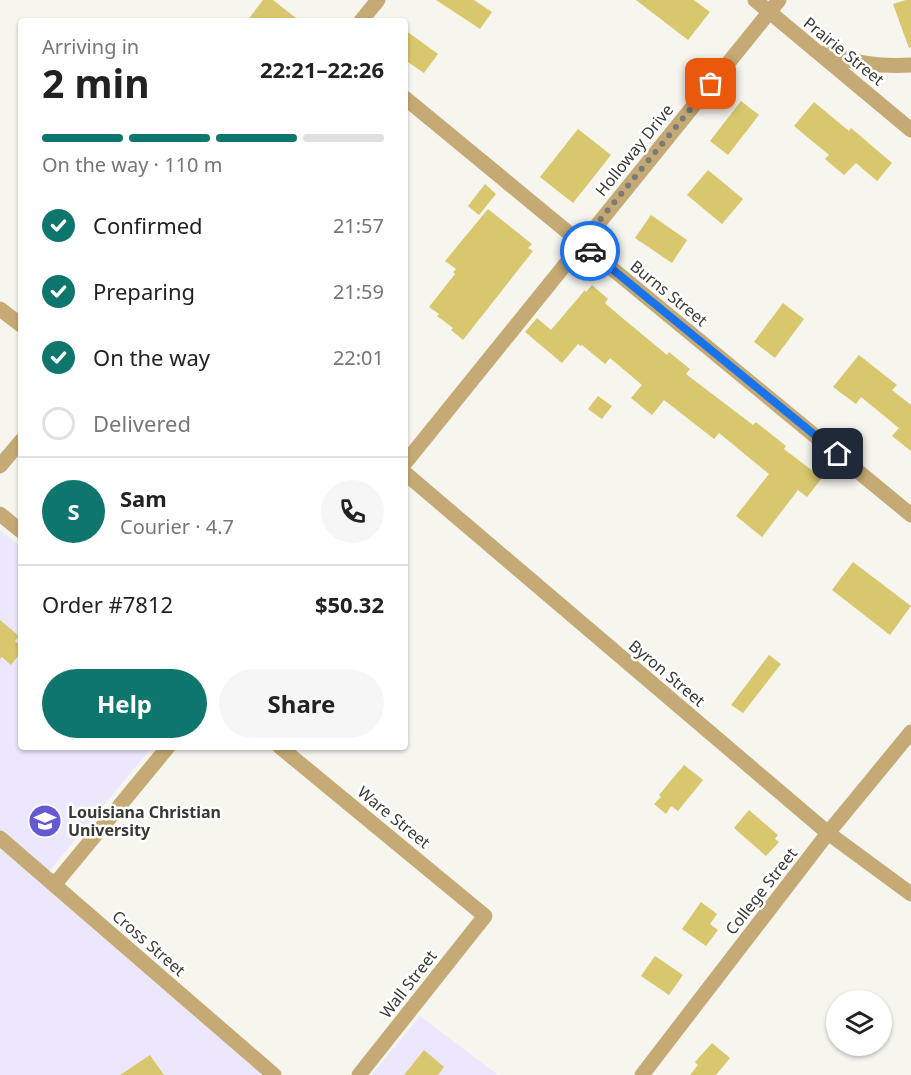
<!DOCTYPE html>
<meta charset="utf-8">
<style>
:root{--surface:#fff;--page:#f6f6f6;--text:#222;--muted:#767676;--line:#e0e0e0;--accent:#0f766e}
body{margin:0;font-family:"Noto Sans",sans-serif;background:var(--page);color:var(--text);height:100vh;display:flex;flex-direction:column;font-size:22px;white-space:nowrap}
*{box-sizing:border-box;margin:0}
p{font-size:20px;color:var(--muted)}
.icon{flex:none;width:33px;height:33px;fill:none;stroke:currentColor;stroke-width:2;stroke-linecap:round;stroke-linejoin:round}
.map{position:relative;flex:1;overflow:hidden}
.sheet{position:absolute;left:18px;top:18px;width:390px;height:732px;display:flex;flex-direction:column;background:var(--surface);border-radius:6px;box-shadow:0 2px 4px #0004}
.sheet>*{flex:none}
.tools{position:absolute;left:826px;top:990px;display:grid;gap:12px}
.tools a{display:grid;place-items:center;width:66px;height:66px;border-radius:50%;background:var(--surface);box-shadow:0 2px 4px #0004;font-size:30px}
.pin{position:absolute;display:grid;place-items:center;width:51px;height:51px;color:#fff;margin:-26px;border-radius:12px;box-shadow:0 3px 9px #0006}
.courier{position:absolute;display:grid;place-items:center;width:60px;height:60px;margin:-30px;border:4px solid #1a73e8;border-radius:50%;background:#fff;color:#222;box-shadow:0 2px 8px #0007}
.head em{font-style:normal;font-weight:700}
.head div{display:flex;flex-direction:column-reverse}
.head{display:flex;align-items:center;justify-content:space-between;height:102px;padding:0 24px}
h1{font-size:39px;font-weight:700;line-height:45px}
.bar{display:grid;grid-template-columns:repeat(4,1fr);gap:9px 6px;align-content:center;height:72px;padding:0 24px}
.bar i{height:8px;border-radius:4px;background:var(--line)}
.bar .current{background:var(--accent)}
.bar p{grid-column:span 4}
.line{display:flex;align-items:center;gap:15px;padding:0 24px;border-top:2px solid var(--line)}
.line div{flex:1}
.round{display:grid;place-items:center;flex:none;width:63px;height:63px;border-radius:32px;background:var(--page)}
ol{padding:0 24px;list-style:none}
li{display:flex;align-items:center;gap:18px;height:66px}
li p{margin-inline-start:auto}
li .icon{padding:6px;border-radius:50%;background:var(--accent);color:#fff;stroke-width:4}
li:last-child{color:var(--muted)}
li i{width:33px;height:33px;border:3px solid var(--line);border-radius:50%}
.action{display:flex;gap:12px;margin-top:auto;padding:12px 24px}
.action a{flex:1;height:69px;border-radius:36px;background:var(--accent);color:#fff;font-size:24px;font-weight:700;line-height:69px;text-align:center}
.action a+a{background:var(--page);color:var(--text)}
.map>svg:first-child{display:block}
</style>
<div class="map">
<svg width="911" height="1075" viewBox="0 0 911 1075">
<rect width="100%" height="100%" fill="#f6f5ee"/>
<path fill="#ede7fd" d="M 0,530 L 21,547 L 21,747 L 152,747 L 42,880 L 271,1075 L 0,1075 Z
M 420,1016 L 498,1075 L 371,1075 Z"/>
<path fill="#d8c76d" d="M 263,0 L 273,0 L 300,21 L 247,21 Z
M 436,0 L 474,0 L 492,12 L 480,29 Z
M 636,0 L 694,0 L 710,12 L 688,40 Z
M 906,0 L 911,0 L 911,47 L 909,48 L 893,4 Z
M 405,30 L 438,54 L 424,73 L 405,60 Z
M 741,101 L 759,115 L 728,155 L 710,141 Z
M 814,102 L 849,131 L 851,128 L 892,163 L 877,181 L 856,163 L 844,175 L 825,159 L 829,155 L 794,126 Z
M 578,129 L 611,155 L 573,203 L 540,177 Z
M 708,170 L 743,199 L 722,224 L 687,195 Z
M 485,184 L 496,194 L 479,215 L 468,206 Z
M 488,209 L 532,244 L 528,248 L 533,251 L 463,340 L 451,330 L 453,328 L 437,316 L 439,314 L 429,307 L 455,274 L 453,272 L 456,269 L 445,261 Z
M 651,215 L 687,240 L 672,263 L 635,238 Z
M 592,285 L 608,299 L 605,303 L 614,311 L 667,355 L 669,352 L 690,369 L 686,374 L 753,425 L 756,422 L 786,446 L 784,449 L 822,478 L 807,497 L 798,490 L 762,537 L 736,516 L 769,474 L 719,433 L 714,439 L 664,400 L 652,415 L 631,398 L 642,385 L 610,358 L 605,364 L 582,345 L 580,346 L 578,344 L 562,363 L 525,332 L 537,318 L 551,330 L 585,290 L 586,292 Z
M 783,303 L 804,319 L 775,358 L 754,342 Z
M 859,355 L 897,385 L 892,390 L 911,405 L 911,451 L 892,436 L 899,428 L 861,397 L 856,404 L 833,387 Z
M 598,396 L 612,406 L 602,419 L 588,409 Z
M 853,562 L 911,606 L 890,635 L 832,590 Z
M 0,620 L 19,636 L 15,641 L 21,646 L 21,652 L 11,665 L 2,657 L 0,659 Z
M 769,655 L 781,664 L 743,713 L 731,705 Z
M 684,765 L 703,780 L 678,811 L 671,806 L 666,814 L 654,804 L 661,797 L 659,795 Z
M 749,810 L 778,835 L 775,839 L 779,842 L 766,856 L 734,828 Z
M 701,902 L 717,914 L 710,924 L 718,930 L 706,946 L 682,929 Z
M 655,956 L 683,975 L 669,995 L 641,976 Z
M 712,1043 L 730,1058 L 716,1075 L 690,1075 L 698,1065 L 695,1062 Z
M 424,1050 L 444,1067 L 438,1075 L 404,1075 Z
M 150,1055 L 164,1075 L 120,1075 Z"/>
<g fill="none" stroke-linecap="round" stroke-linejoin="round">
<path stroke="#c5aa75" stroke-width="15" d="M 755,0 L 911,130
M 361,21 L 378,0
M 824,53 C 855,63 878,67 911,65
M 405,98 L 911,515
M 0,309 L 21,325
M 405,463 L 779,0
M 0,466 L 21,441
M 405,473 L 828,833 L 911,894
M 0,514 L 21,531
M 280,747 L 485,916 L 359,1075
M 0,838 L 274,1075
M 55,884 L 168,747
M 642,1075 L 828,833 L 911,732"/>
</g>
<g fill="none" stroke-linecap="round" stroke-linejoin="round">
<path stroke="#7a7a76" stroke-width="6" stroke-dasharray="0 10.8" d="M 590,251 L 581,243 L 711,84"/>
<path stroke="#1a73e8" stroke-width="8" d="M 590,251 L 838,454"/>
</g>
<defs>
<symbol id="university-disc" viewBox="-11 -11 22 22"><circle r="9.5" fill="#6559d2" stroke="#fff"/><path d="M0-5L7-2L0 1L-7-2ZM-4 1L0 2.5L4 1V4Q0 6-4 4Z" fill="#fff"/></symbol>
</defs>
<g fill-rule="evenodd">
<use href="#university-disc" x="26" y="802" width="38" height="38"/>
</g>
<g text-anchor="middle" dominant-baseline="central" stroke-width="5" stroke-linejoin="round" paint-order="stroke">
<g font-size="16" fill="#383835" stroke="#fff">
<text transform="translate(844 51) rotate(39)">Prairie Street</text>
<text transform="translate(634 150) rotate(-51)">Holloway Drive</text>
<text transform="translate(669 293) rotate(39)">Burns Street</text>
<text transform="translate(667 673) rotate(40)">Byron Street</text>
<text transform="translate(394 817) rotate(39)">Ware Street</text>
<text transform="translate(761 891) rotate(-52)">College Street</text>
<text transform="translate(149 943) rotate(41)">Cross Street</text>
<text transform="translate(408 984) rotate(-52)">Wall Street</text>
</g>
<g font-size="16" font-weight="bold" fill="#383835" stroke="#fff" text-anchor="start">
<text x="68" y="812">Louisiana Christian<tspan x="68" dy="18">University</tspan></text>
</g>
</g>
</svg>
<div class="tools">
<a><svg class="icon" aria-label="layers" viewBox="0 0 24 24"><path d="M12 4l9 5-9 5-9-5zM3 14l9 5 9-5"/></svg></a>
</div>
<div class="pin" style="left:711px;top:84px;background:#ea580c"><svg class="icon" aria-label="bag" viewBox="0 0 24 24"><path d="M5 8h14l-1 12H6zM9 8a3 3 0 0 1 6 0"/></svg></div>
<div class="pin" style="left:838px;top:454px;background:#1f2937"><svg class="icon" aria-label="home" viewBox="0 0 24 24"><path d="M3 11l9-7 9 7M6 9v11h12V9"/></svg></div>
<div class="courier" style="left:590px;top:251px"><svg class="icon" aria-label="car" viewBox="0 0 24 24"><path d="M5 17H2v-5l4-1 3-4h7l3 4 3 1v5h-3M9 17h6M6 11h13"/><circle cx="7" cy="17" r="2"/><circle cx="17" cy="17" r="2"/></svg></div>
<section class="sheet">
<div class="head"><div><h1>2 min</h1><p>Arriving in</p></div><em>22:21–22:26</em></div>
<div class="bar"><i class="current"></i><i class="current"></i><i class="current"></i><i></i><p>On the way · 110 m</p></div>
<ol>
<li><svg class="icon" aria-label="check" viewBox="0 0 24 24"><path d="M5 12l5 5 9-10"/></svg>Confirmed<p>21:57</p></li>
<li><svg class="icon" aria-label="check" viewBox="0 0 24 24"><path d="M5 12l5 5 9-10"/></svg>Preparing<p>21:59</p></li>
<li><svg class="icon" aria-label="check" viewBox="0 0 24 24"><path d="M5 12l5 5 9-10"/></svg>On the way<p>22:01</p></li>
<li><i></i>Delivered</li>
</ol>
<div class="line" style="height:108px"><b class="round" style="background:var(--accent);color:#fff">S</b><div><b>Sam</b><p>Courier · 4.7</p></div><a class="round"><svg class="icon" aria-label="phone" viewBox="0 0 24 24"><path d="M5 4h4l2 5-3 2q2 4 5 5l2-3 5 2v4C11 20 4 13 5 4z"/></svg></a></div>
<div class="line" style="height:78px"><div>Order #7812</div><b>$50.32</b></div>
<div class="action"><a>Help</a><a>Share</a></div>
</section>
</div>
